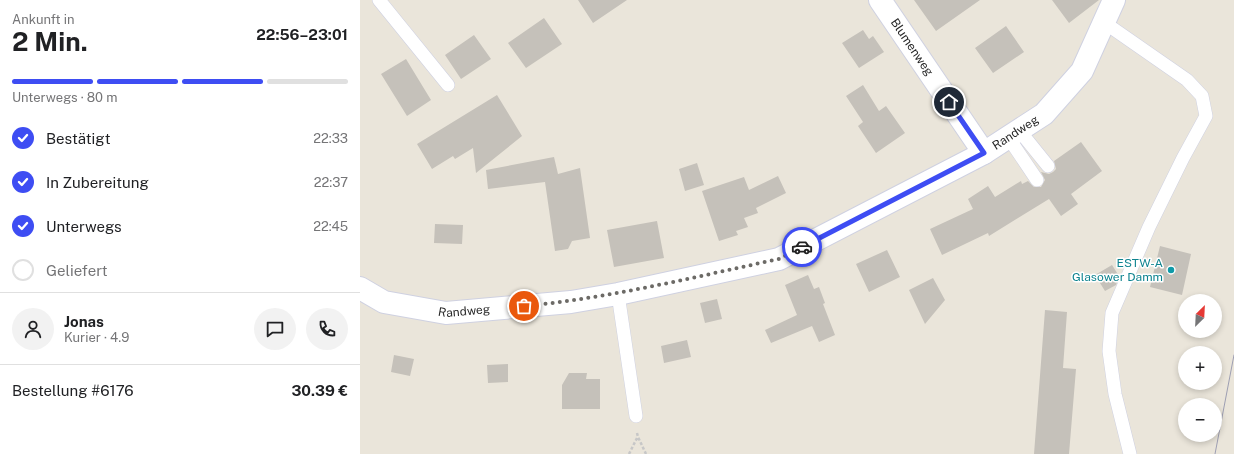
<!DOCTYPE html>
<html lang="de">
<meta charset="utf-8">
<style>
:root{--surface:#fff;--page:#f2f2f2;--text:#202124;--muted:#757577;--line:#e0e0e0;--accent:#3e4df3}
body{margin:0;font-family:"Public Sans",sans-serif;background:var(--page);color:var(--text);height:100vh;display:flex;flex-direction:column;font-size:15px;white-space:nowrap}
*{box-sizing:border-box;margin:0}
p{font-size:13px;color:var(--muted)}
.icon{flex:none;width:22px;height:22px;fill:none;stroke:currentColor;stroke-width:2;stroke-linecap:round;stroke-linejoin:round}
.map{position:relative;flex:1;overflow:hidden}
.panel{display:flex;flex-direction:column;background:var(--surface);width:360px}
.panel>*{flex:none}
.needle{width:26px;rotate:24deg}
.tools{position:absolute;left:818px;top:294px;display:grid;gap:8px}
.tools a{display:grid;place-items:center;width:44px;height:44px;border-radius:50%;background:var(--surface);box-shadow:0 2px 6px #0003;font-size:20px}
.pin{position:absolute;display:grid;place-items:center;width:34px;height:34px;color:#fff;margin:-17px;border:2px solid #fff;border-radius:50%;box-shadow:0 1px 4px #0007}
.courier{position:absolute;display:grid;place-items:center;width:40px;height:40px;margin:-20px;border:3px solid #3e4df3;border-radius:50%;background:#fff;color:#222;box-shadow:0 1px 5px #0007}
.headline em{font-style:normal;font-weight:700}
.headline div{display:flex;flex-direction:column-reverse}
.headline{display:flex;align-items:center;justify-content:space-between;height:68px;padding:0 12px}
h1{font-size:26px;font-weight:700;line-height:30px}
.bar{display:grid;grid-template-columns:repeat(4,1fr);gap:6px 4px;align-content:center;height:48px;padding:0 12px}
.bar i{height:5px;border-radius:3px;background:var(--line)}
.bar .on{background:var(--accent)}
.bar p{grid-column:span 4}
.line{display:flex;align-items:center;gap:10px;padding:0 12px;border-top:1px solid var(--line)}
.line div{flex:1}
.round{display:grid;place-items:center;flex:none;width:42px;height:42px;border-radius:21px;background:var(--page)}
ol{padding:0 12px;list-style:none}
li{display:flex;align-items:center;gap:12px;height:44px}
li p{margin-inline-start:auto}
li .icon{padding:4px;border-radius:50%;background:var(--accent);color:#fff;stroke-width:4}
li:last-child{color:var(--muted)}
li i{width:22px;height:22px;border:2px solid var(--line);border-radius:50%}
main{display:flex;flex:1;min-height:0}
.map>svg:first-child{display:block}
</style>
<main>
<section class="panel">
<div class="headline"><div><h1>2 Min.</h1><p>Ankunft in</p></div><em>22:56–23:01</em></div>
<div class="bar"><i class="on"></i><i class="on"></i><i class="on"></i><i></i><p>Unterwegs · 80 m</p></div>
<ol>
<li><svg class="icon" aria-label="check" viewBox="0 0 24 24"><path d="M5 12l5 5 9-10"/></svg>Bestätigt<p>22:33</p></li>
<li><svg class="icon" aria-label="check" viewBox="0 0 24 24"><path d="M5 12l5 5 9-10"/></svg>In Zubereitung<p>22:37</p></li>
<li><svg class="icon" aria-label="check" viewBox="0 0 24 24"><path d="M5 12l5 5 9-10"/></svg>Unterwegs<p>22:45</p></li>
<li><i></i>Geliefert</li>
</ol>
<div class="line" style="height:72px"><a class="round"><svg class="icon" aria-label="person" viewBox="0 0 24 24"><circle cx="12" cy="8" r="4"/><path d="M4 21q1-7 8-7t8 7"/></svg></a><div><b>Jonas</b><p>Kurier · 4.9</p></div><a class="round"><svg class="icon" aria-label="chat" viewBox="0 0 24 24"><path d="M4 5h16v11H9l-5 4z"/></svg></a><a class="round"><svg class="icon" aria-label="phone" viewBox="0 0 24 24"><path d="M5 4h4l2 5-3 2q2 4 5 5l2-3 5 2v4C11 20 4 13 5 4z"/></svg></a></div>
<div class="line" style="height:52px"><div>Bestellung #6176</div><b>30.39 €</b></div>
</section>
<div class="map">
<svg width="874" height="454" viewBox="0 0 874 454">
<rect width="100%" height="100%" fill="#eae5da"/>
<path fill="#c5c1ba" d="M 218,0 L 267,0 L 233,23 Z
M 554,0 L 620,0 L 576,31 Z
M 692,0 L 739,0 L 709,23 Z
M 184,18 L 202,44 L 166,68 L 148,43 Z
M 646,26 L 664,52 L 633,73 L 615,48 Z
M 503,30 L 509,39 L 513,36 L 524,52 L 499,68 L 482,43 Z
M 114,35 L 131,59 L 101,79 L 85,55 Z
M 46,59 L 71,100 L 47,116 L 21,74 Z
M 503,85 L 519,111 L 526,106 L 545,133 L 516,153 L 498,126 L 503,122 L 486,96 Z
M 137,95 L 162,136 L 116,173 L 113,148 L 95,159 L 93,156 L 72,169 L 57,144 Z
M 721,142 L 742,171 L 711,194 L 718,204 L 701,216 L 689,199 L 629,236 L 628,233 L 582,255 L 570,229 L 613,209 L 608,199 L 628,186 L 635,197 L 661,181 L 662,184 L 668,181 L 674,187 L 681,187 L 685,180 L 681,172 L 689,174 L 693,172 L 696,169 L 694,161 Z
M 194,157 L 198,174 L 220,168 L 230,238 L 212,241 L 208,249 L 195,251 L 185,182 L 128,189 L 126,170 Z
M 337,163 L 344,185 L 325,191 L 319,169 Z
M 418,176 L 426,193 L 396,208 L 398,213 L 384,218 L 388,227 L 376,231 L 378,235 L 359,241 L 342,191 L 384,177 L 389,190 Z
M 297,221 L 304,258 L 254,267 L 247,230 Z
M 75,224 L 103,225 L 102,244 L 74,243 Z
M 800,246 L 831,254 L 822,295 L 790,287 Z
M 527,250 L 540,277 L 509,292 L 496,264 Z
M 752,265 L 759,276 L 756,285 L 745,291 L 735,275 Z
M 448,275 L 454,289 L 459,287 L 465,303 L 463,304 L 475,335 L 459,342 L 452,326 L 411,343 L 405,330 L 437,315 L 425,285 Z
M 573,278 L 585,300 L 565,324 L 549,290 Z
M 357,299 L 362,319 L 345,323 L 340,303 Z
M 685,310 L 707,312 L 703,368 L 716,369 L 709,454 L 674,454 Z
M 327,340 L 331,357 L 304,363 L 301,346 Z
M 34,355 L 54,359 L 50,376 L 31,372 Z
M 148,364 L 148,382 L 128,383 L 127,365 Z
M 209,373 L 227,373 L 226,379 L 240,379 L 240,409 L 202,409 L 202,385 Z"/>
<g fill="none" stroke-linecap="round" stroke-linejoin="round">
<defs>
<path id="lane" d="M 19,0 L 88,85
M 745,23 L 827,80 L 842,96 L 846,116 L 823,158 L 789,227 L 752,313 L 749,351 L 755,394 L 770,454
M 659,130 L 688,166
M 648,137 L 677,180
M 258,294 L 276,416"/>
<g id="street">
<path id="s1" d="M 520,0 L 624,153"/>
<path id="s2" d="M 0,288 L 24,302 L 86,313 L 211,302 L 258,294 L 419,259 L 624,153 L 684,114 L 722,71 L 754,0"/>
</g>
</defs>
<use href="#lane" stroke="#cfd1e1" stroke-width="14"/>
<use href="#street" stroke="#cfd1e1" stroke-width="24"/>
<path stroke="#c7c7c7" stroke-width="2.5" stroke-dasharray="3 2" stroke-linecap="butt" d="M 277,433 L 278,437 L 286,454
M 269,454 L 277,438"/>
<use href="#lane" stroke="#fff" stroke-width="13"/>
<use href="#street" stroke="#fff" stroke-width="22"/>
<path stroke="#9d9eb2" stroke-width="1" d="M 855,454 L 874,355"/>
</g>
<g fill="none" stroke-linecap="round" stroke-linejoin="round">
<path stroke="#6c6a66" stroke-width="4" stroke-dasharray="0 7.2" d="M 164,306 C 251,298 334,277 419,259 L 442,247"/>
<path stroke="#3e4df3" stroke-width="5" d="M 442,247 L 624,153 L 589,102"/>
</g>
<circle fill="#0f9aa8" stroke="#fff" stroke-width="1.5" cx="811" cy="270" r="4"/>
<g text-anchor="middle" dominant-baseline="central" stroke-width="3" stroke-linejoin="round" paint-order="stroke">
<g font-size="12" fill="#282828" stroke="#fff">
<text stroke="none"><textPath href="#s1" startOffset="57">Blumenweg</textPath></text>
<text stroke="none"><textPath href="#s2" startOffset="697">Randweg</textPath></text>
<text stroke="none"><textPath href="#s2" startOffset="109">Randweg</textPath></text>
</g>
<g font-size="12" fill="#0d838f" stroke="#fff" text-anchor="end">
<text x="803" y="263">ESTW-A<tspan x="803" dy="14">Glasower Damm</tspan></text>
</g>
</g>
</svg>
<div class="tools">
<a><svg class="needle" viewBox="-14 -14 28 28"><path d="M0-13l5 13h-10z" fill="#e53935"/><path d="M0 13l5-13h-10z" fill="#757577"/></svg></a>
<a>+</a>
<a>−</a>
</div>
<div class="pin" style="left:164px;top:306px;background:#ea580c"><svg class="icon" aria-label="bag" viewBox="0 0 24 24"><path d="M5 8h14l-1 12H6zM9 8a3 3 0 0 1 6 0"/></svg></div>
<div class="pin" style="left:589px;top:102px;background:#1f2937"><svg class="icon" aria-label="home" viewBox="0 0 24 24"><path d="M3 11l9-7 9 7M6 9v11h12V9"/></svg></div>
<div class="courier" style="left:442px;top:247px"><svg class="icon" aria-label="car" viewBox="0 0 24 24"><path d="M5 17H2v-5l4-1 3-4h7l3 4 3 1v5h-3M9 17h6M6 11h13"/><circle cx="7" cy="17" r="2"/><circle cx="17" cy="17" r="2"/></svg></div>
</div>
</main>
